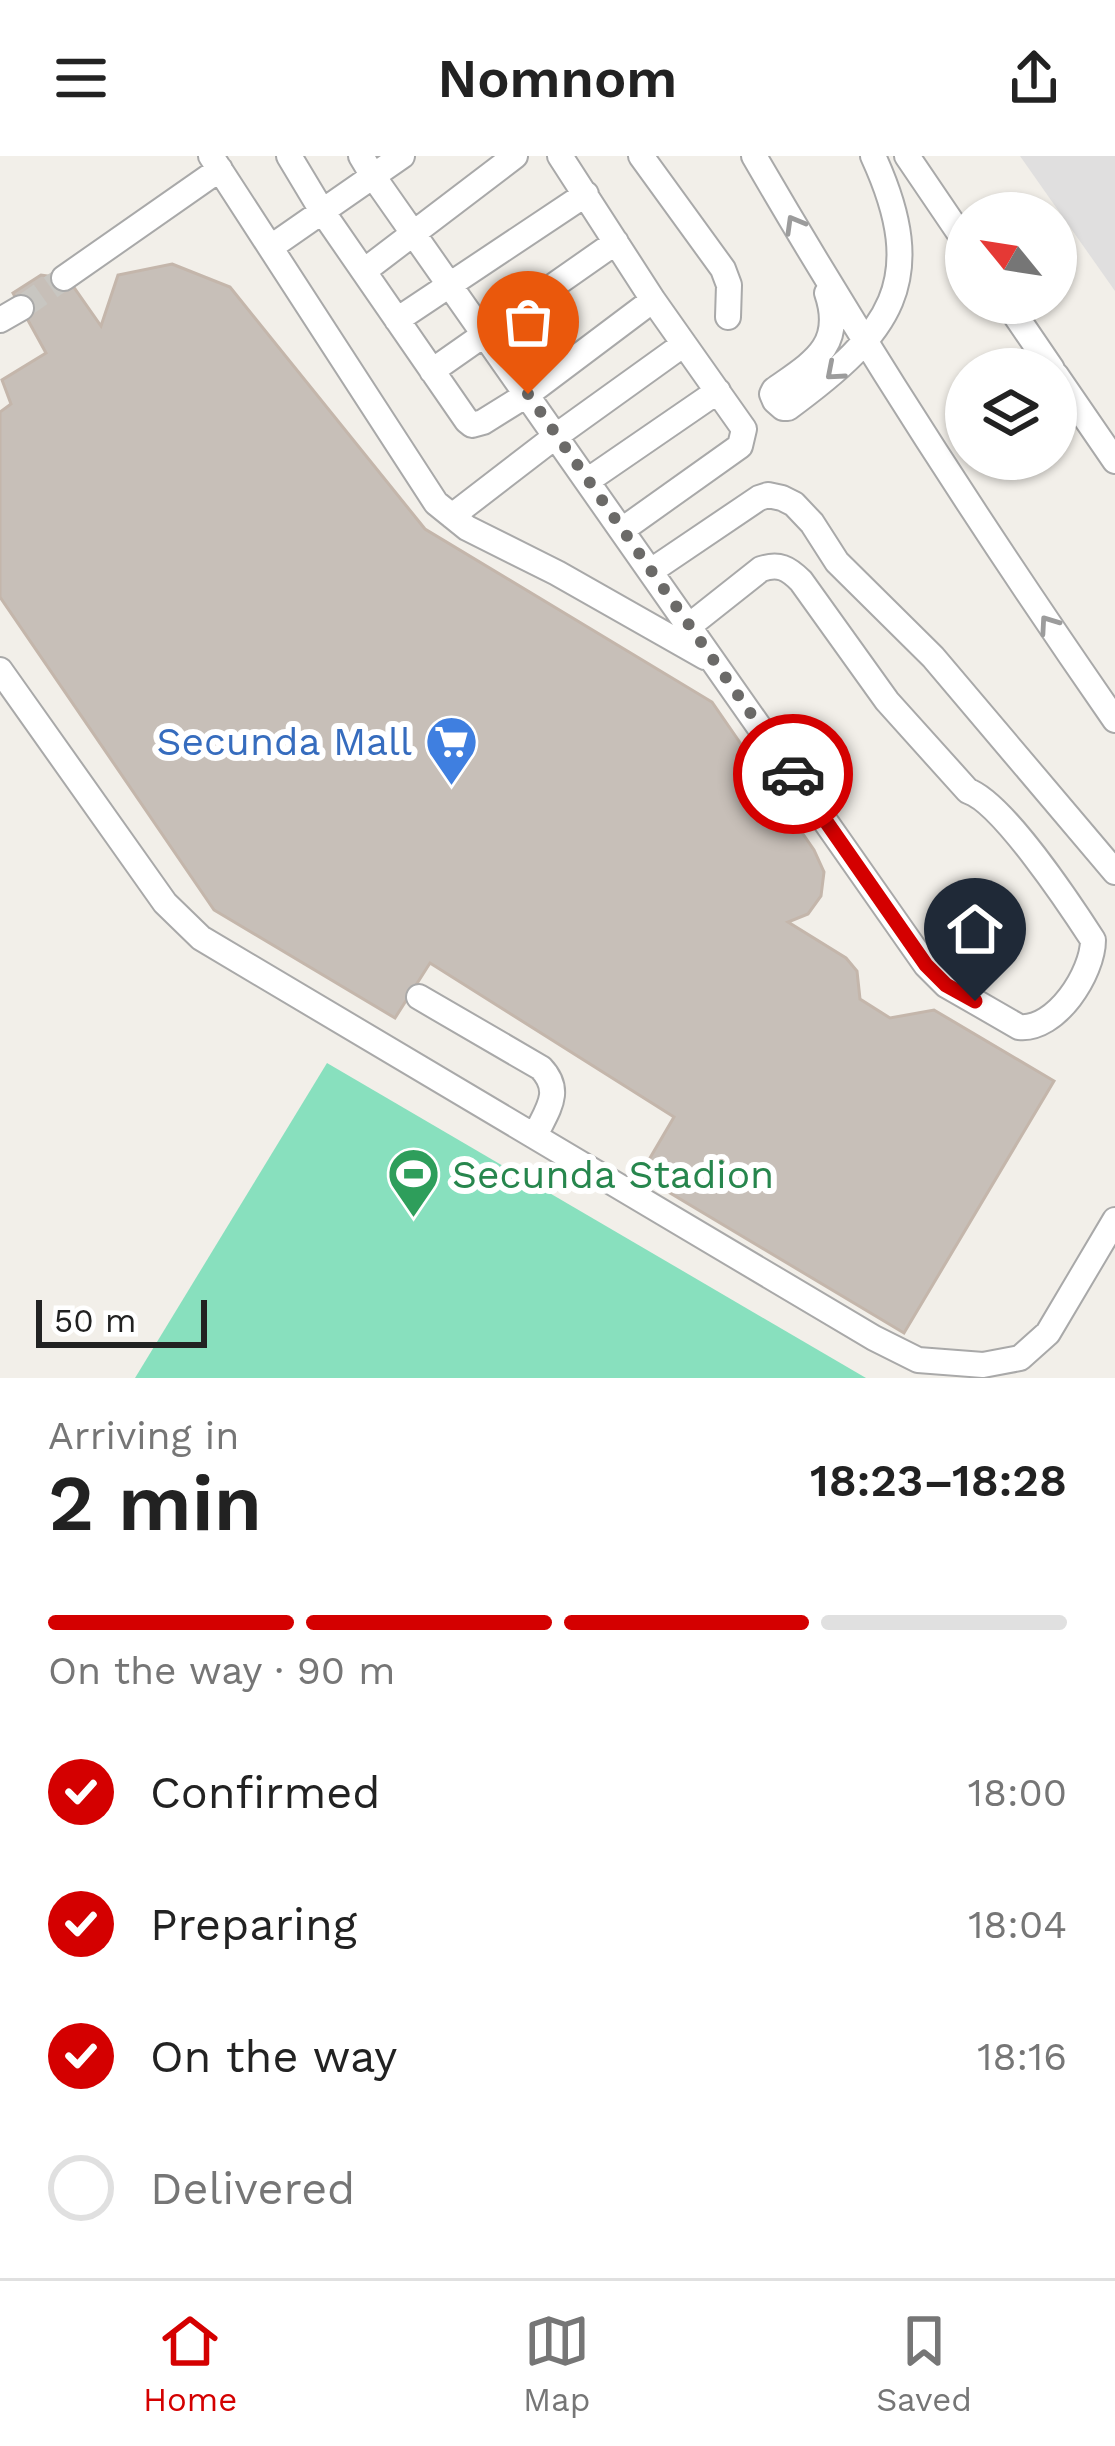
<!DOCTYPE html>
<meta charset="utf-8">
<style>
:root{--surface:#fff;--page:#f6f6f6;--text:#222;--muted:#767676;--line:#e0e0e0;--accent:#d40000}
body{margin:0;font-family:"Work Sans",sans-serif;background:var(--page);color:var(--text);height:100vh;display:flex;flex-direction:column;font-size:45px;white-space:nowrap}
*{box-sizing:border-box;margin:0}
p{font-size:39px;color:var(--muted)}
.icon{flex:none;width:66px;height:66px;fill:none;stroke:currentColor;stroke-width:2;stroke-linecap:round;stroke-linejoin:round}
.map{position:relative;height:1222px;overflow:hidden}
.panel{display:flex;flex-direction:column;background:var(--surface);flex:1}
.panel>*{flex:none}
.needle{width:78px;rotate:300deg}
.buttons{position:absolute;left:945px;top:36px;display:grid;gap:24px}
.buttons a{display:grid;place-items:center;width:132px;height:132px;border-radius:50%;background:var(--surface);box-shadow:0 3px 9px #0004;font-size:60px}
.scale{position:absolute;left:36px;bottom:30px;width:171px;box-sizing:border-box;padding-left:12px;border:6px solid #222;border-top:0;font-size:33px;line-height:42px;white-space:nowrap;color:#222;-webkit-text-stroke:9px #fff;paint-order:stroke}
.pin{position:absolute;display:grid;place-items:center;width:102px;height:102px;color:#fff;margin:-123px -51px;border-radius:50% 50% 50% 0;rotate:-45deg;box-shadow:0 0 12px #0007}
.pin .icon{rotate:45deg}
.courier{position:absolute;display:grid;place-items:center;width:120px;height:120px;margin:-60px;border:9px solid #d40000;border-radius:50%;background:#fff;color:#222;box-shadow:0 3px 15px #0007}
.headline em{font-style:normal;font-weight:600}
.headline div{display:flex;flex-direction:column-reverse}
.headline{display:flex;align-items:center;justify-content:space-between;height:204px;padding:0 48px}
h1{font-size:78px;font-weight:600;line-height:90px}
.bar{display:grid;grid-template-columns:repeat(4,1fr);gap:18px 12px;align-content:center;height:144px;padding:0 48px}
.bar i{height:15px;border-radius:9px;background:var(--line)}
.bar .selected{background:var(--accent)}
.bar p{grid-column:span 4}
ol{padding:0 48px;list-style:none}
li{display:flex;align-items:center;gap:36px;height:132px}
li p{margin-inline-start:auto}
li .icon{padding:12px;border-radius:50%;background:var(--accent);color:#fff;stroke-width:4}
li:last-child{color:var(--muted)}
li i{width:66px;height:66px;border:6px solid var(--line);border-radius:50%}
header{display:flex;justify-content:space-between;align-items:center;height:156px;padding:0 48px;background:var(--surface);font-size:54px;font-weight:600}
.tabs{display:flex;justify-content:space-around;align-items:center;height:168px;border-top:3px solid var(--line);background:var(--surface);font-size:33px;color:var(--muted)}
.tabs a{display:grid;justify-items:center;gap:6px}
.tabs .selected{color:var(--accent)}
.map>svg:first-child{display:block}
</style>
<header><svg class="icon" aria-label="menu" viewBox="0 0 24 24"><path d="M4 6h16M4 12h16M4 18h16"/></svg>Nomnom<svg class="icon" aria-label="share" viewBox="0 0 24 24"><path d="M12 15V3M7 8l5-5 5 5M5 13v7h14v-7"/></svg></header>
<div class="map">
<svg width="1115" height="1222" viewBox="0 0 1115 1222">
<rect width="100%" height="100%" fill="#f2efe9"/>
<path fill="#e0dfdf" d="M 1020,0 L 1115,0 L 1115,135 L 1053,47 Z"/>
<path fill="#88e0be" d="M 327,907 L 866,1222 L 135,1222 Z"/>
<path fill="#c7bfb8" stroke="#c4b6ab" stroke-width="3" d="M 172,108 L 230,131 L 425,373 L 712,546 L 814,694 L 824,716 L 821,740 L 808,758 L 788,766 L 846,802 L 857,815 L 860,843 L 890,862 L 934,854 L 1054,925 L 904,1177 L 640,1019 L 674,961 L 430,807 L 395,862 L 214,754 L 0,441 L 0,256 L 11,248 L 2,224 L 46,197 L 13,137 L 41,119 L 68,123 L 101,170 L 118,119 Z"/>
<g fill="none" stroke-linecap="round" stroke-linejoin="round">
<path stroke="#c8c6c1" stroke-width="24" stroke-dasharray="24 12" stroke-linecap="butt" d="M 21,152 L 64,122"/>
<defs>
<path id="minor" d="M 211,0 L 436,347 L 467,372 L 557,417 L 705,501
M 289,0 L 322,55 L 467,265 L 472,269 L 483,266 L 528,238 L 653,144
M 361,0 L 373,20 L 926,809 L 946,829 L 1019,871 C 1056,875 1093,817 1093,784 C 1071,750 1002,646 968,635 L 887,545 L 801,425 C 788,412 779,407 761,413 L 689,470
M 560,0 L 653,144 L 744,273 L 740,290 L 622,374
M 641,0 L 723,113 L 729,129 L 728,161
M 754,0 C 866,193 988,381 1115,564
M 907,0 L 966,87
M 271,91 L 402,0
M 364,115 L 515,0
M 64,122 L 220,13
M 827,137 C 845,190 812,207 774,234 L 772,238 L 775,245 L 783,252 L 788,252 C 890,177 931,126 873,0
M 1007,147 L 1052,213
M 0,164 L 21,152
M 397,164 L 586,38
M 432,215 L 616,86
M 1056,219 L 1115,305
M 587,325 L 718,235
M 452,360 L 556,280 L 684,188
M 651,415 L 759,342 L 768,339 L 782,342 L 794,348 L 812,367 L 837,406 L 933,501 L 1115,716
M 0,514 L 165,747 L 201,782 L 874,1182 L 918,1204 L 983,1209 L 1020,1202 L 1048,1177 L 1115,1064
M 419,841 L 541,912 C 564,936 546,955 535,980"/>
</defs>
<use href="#minor" stroke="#a9a9a9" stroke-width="28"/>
<use href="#minor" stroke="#fff" stroke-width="24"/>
</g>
<defs><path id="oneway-chevron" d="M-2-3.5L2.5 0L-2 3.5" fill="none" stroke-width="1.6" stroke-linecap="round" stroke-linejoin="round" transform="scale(3)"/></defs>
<g stroke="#9c9c9c">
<use href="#oneway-chevron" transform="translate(794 68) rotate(-120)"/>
<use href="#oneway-chevron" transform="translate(834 216) rotate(139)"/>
<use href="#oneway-chevron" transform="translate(1048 468) rotate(-125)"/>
</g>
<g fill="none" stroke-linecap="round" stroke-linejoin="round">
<path stroke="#6b6a68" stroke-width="12" stroke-dasharray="0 21.6" d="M 528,238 L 793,618"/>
<path stroke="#d40000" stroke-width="15" d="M 793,618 L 926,809 L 946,829 L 975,845"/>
</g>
<defs>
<symbol id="supermarket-pin" viewBox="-11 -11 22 30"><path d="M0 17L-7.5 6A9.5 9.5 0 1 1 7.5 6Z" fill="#3f7fe0" stroke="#fff"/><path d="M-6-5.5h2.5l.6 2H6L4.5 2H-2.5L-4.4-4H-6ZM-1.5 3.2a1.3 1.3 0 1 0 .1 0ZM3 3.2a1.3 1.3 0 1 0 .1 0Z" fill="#fff"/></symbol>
<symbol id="stadium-pin" viewBox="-11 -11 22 30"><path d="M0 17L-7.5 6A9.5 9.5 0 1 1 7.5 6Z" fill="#2e9e5b" stroke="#fff"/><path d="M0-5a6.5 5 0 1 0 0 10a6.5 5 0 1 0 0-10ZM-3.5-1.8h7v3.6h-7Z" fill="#fff"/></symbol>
</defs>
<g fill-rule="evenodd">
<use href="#supermarket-pin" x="422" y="556" width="59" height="81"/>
<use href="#stadium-pin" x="384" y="988" width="59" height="81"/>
</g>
<g text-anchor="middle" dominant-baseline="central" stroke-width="12" stroke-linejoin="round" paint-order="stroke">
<g font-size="39" fill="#366cbe" stroke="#fff" text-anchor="end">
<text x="412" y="585">Secunda Mall</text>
</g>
<g font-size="39" fill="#27864d" stroke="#fff" text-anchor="start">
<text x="452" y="1018">Secunda Stadion</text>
</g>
</g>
</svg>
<div class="buttons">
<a><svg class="needle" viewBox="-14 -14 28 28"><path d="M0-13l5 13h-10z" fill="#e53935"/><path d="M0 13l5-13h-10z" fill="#767676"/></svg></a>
<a><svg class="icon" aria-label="layers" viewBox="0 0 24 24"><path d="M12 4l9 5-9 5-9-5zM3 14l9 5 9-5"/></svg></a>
</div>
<div class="scale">50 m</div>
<div class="pin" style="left:528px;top:238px;background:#ea580c"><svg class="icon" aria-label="bag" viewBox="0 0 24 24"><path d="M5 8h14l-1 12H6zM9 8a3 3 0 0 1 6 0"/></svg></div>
<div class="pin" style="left:975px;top:845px;background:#1f2937"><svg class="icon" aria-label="home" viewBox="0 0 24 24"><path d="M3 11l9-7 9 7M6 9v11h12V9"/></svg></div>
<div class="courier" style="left:793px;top:618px"><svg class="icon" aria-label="car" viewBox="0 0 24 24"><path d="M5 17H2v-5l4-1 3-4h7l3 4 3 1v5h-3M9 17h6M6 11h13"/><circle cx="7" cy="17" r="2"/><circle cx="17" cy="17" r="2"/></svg></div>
</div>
<section class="panel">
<div class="headline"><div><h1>2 min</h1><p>Arriving in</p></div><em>18:23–18:28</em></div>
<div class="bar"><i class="selected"></i><i class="selected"></i><i class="selected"></i><i></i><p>On the way · 90 m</p></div>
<ol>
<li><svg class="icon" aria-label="check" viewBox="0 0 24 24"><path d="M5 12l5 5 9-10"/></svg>Confirmed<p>18:00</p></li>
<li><svg class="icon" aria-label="check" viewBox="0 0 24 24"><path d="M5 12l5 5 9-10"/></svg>Preparing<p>18:04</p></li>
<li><svg class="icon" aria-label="check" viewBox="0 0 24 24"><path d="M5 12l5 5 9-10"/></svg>On the way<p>18:16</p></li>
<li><i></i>Delivered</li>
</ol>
</section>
<nav class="tabs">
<a class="selected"><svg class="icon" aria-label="home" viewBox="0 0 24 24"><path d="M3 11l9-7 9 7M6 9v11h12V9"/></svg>Home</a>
<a><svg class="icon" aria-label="map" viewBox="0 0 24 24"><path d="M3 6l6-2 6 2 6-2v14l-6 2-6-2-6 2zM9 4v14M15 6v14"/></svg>Map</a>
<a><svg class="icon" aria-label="saved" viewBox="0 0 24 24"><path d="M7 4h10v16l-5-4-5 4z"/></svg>Saved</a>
</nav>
